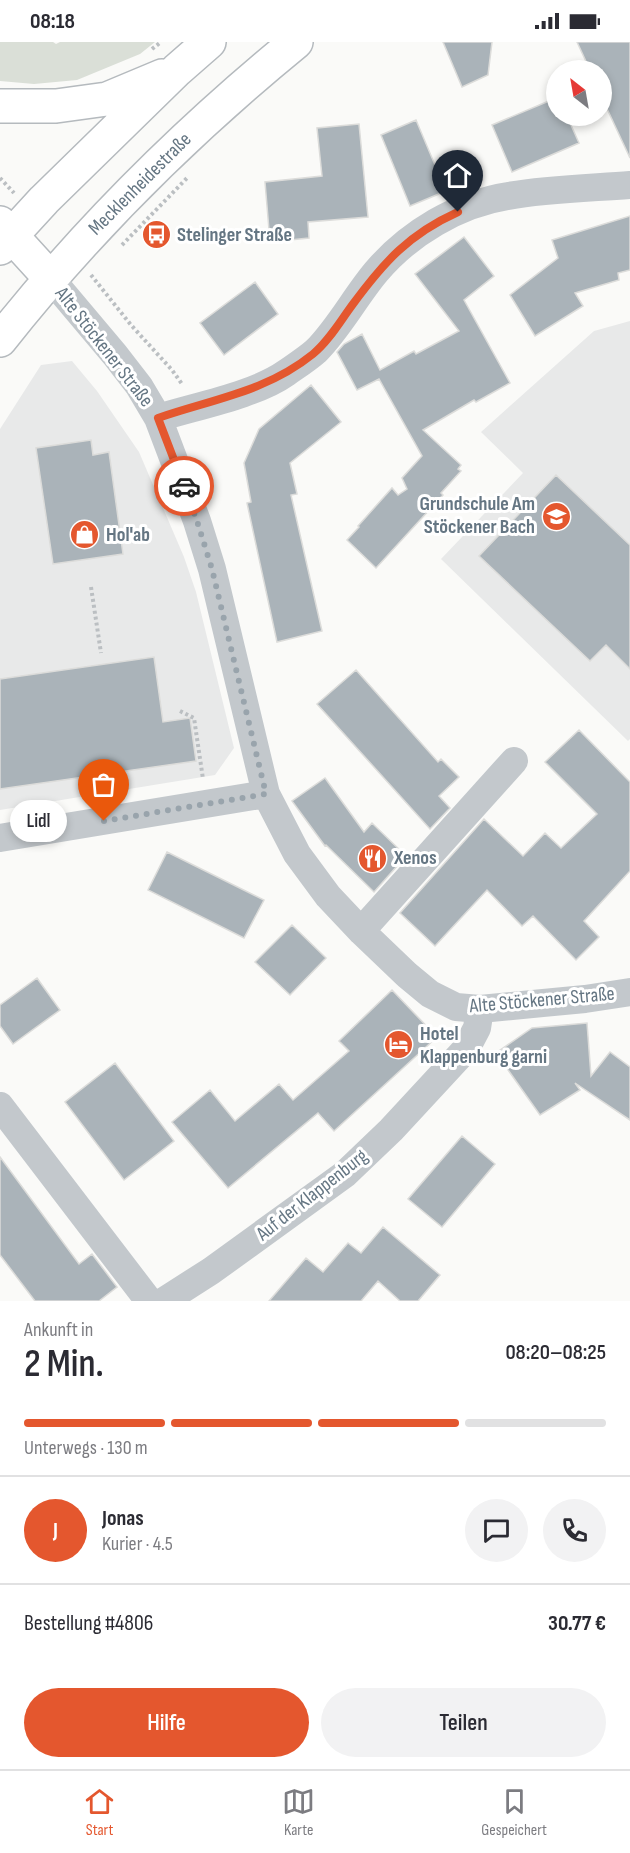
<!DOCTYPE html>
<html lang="de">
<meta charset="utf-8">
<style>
:root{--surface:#fff;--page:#f2f2f3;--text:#2b2b33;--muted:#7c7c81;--line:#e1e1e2;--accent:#e4572e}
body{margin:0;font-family:"Sofia Sans Condensed",sans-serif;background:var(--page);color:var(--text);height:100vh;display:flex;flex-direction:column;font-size:22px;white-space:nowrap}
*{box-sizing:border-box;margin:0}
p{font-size:20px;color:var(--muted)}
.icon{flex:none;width:33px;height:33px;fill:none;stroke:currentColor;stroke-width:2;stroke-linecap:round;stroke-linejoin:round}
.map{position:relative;height:1259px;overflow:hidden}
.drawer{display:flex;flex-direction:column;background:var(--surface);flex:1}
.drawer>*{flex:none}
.needle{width:39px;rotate:329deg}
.tools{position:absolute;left:546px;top:18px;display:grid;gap:12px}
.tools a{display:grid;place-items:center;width:66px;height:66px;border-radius:50%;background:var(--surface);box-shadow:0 3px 9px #0003;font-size:30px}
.pin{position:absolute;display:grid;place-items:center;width:51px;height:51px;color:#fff;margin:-62px -26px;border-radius:50% 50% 50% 0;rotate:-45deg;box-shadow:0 0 6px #0007}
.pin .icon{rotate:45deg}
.courier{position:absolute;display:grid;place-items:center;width:60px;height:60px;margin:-30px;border:4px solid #e4572e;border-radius:50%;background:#fff;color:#222;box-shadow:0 2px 8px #0007}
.bubble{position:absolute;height:42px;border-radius:21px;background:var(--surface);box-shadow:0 3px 9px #0003;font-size:20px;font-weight:600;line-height:42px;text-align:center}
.summary em{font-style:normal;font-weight:600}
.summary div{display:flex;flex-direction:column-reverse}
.summary{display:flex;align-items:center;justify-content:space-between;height:102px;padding:0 24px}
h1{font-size:39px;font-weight:600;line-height:45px}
.bar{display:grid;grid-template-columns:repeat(4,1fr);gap:9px 6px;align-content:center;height:72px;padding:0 24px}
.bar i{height:8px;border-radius:4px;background:var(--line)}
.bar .current{background:var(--accent)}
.bar p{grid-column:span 4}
.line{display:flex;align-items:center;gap:15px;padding:0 24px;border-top:2px solid var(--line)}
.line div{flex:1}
.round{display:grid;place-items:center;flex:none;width:63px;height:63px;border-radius:32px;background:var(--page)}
.primary-button{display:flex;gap:12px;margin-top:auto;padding:12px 24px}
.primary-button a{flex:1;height:69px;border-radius:36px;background:var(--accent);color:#fff;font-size:24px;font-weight:600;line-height:69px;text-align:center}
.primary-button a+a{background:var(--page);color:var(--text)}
.status{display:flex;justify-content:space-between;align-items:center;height:42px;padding:0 30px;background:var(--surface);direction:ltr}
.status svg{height:16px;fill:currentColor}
.tabs{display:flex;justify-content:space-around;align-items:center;height:84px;border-top:2px solid var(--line);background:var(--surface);font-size:16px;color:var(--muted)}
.tabs a{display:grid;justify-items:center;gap:3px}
.tabs .current{color:var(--accent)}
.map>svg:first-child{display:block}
</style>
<div class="status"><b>08:18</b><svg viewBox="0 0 49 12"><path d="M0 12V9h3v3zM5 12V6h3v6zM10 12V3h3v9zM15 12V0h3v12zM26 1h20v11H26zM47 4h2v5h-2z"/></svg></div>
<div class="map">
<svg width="630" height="1259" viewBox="0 0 630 1259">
<rect width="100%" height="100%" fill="#fafaf8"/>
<path fill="#e8e9e9" d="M 630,279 L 630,697 L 628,699 L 441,517 L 523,431 L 481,390 L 594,289 Z
M 72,319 L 97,349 L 139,410 L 184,515 L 196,550 L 234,706 L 215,733 L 0,768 L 0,387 L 41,323 Z"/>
<path fill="#dadfd7" d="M 0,0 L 53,0 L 56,2 L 60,0 L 155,0 L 140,12 L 77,38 L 34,42 L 0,39 Z"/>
<path fill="#aab3b9" stroke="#dcdcda" stroke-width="1.5" d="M 443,0 L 492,0 L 488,33 L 462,45 Z
M 577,0 L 630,0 L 630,116 L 602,56 L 602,28 L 590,28 Z
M 556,56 L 556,74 L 567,74 L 579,101 L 512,130 L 492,83 Z
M 416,78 L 446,149 L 410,164 L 381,93 Z
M 359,82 L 368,175 L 308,180 L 309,196 L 270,200 L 265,140 L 322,134 L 317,86 Z
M 630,174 L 630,228 L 618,231 L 619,238 L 575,251 L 583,264 L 535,294 L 510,253 L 558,216 L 552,198 Z
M 464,195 L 494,234 L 464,258 L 510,341 L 476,360 L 474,358 L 423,388 L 461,423 L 458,427 L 461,429 L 441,451 L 443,453 L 376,526 L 347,498 L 359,485 L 358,484 L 392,446 L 398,453 L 407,447 L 402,436 L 422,414 L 379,337 L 357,348 L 337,310 L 344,302 L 362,292 L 380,328 L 414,309 L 416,312 L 459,289 L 415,232 Z
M 255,240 L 278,272 L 224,313 L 200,281 Z
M 311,343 L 341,380 L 290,421 L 297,452 L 291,453 L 322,589 L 277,600 L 247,461 L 251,460 L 244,421 L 259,387 Z
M 91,398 L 93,413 L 109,410 L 123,512 L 53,522 L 36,406 Z
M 556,433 L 630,503 L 630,627 L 606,603 L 590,619 L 479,514 Z
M 154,615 L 163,680 L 190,676 L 196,719 L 0,747 L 0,637 Z
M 356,628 L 438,720 L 441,717 L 459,735 L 439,754 L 450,766 L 430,787 L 317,662 Z
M 579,688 L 630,740 L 630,829 L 584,879 L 599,895 L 576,918 L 533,874 L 522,884 L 487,848 L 435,904 L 400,871 L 484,777 L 523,814 L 545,791 L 561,806 L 597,772 L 545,720 Z
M 325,736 L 364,790 L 372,781 L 406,814 L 374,850 L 326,803 L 325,804 L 292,759 Z
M 167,810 L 264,858 L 244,896 L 148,848 Z
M 292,883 L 326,916 L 290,953 L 255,920 Z
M 37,936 L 60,968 L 13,1002 L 0,984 L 0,963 Z
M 392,948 L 437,995 L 334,1089 L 318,1071 L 228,1146 L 172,1080 L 210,1048 L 235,1079 L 279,1042 L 293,1058 L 349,1009 L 339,999 Z
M 587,981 L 591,1034 L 610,1010 L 630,1025 L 630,1078 L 575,1041 L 580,1048 L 540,1073 L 496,1011 L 532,986 Z
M 115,1021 L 174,1099 L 124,1138 L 65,1060 Z
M 462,1094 L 495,1122 L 442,1185 L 408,1157 Z
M 0,1115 L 79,1222 L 92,1212 L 117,1245 L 99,1259 L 35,1259 L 0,1213 Z
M 383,1185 L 440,1233 L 418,1259 L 400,1259 L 378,1239 L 361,1259 L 269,1259 L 306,1216 L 323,1230 L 348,1201 L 361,1211 Z"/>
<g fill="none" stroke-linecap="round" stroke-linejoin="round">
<defs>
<path id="major" d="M 0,64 L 56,64 L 107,57 L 162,34
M 0,181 L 51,237
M 0,206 L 44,158 L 177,28 L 209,0
M 0,298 C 87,188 187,89 296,0"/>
</defs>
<use href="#major" stroke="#b5babe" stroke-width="36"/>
<path stroke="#bbbfc2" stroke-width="4" stroke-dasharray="3 3" stroke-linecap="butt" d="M 152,7 L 161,0
M 0,136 L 14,151
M 122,203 L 188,135
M 91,233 L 131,283 L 172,328 L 182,342
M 91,545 L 101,611
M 180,669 L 194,676 L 203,737"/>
<path stroke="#c3c8cc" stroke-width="28" d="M 51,237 L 115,313 L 139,344 L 158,376 L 197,479 L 212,527 L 266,752 L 297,812 L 328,854 L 361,889 L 407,933 L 430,952 L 456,965 L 480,967 L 585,957 L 630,950
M 158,376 C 196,364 255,353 286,331 C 296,324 307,317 316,309 C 339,286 355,255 376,230 C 409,191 458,162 508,154 C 546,147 591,146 630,143
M 0,796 L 266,752
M 361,889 L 514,719
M 0,1064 L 149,1259
M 164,1259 L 211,1229 L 345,1132 L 391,1088 L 466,1007 L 477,986 L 480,967"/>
<use href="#major" stroke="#fff" stroke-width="33"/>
</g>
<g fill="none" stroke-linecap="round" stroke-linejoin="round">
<path stroke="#99a4ac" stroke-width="6" stroke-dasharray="0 10.8" d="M 104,779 L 266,752 L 212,527 L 197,479 L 184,444"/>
<path stroke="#e4572e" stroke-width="8" d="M 184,444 L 158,376 C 213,357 266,350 313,312 C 329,299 341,278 353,262 C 384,220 409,192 458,170"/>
</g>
<defs>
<symbol id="bus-disc" viewBox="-11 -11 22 22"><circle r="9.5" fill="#e4572e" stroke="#fff"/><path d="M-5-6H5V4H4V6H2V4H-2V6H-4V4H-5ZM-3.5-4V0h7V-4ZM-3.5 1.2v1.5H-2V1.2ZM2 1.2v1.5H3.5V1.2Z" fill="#fff"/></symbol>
<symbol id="school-disc" viewBox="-11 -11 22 22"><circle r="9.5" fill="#e4572e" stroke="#fff"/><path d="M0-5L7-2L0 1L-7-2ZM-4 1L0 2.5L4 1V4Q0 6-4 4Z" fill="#fff"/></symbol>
<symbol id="shop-disc" viewBox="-11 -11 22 22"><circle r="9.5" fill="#e4572e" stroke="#fff"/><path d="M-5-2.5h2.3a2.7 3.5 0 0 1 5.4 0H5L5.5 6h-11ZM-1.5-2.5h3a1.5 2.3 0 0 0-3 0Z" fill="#fff"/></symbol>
<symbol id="restaurant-disc" viewBox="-11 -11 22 22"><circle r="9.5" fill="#e4572e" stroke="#fff"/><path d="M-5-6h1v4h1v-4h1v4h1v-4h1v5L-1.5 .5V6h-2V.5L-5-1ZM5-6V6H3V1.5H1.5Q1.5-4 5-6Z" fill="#fff"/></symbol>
<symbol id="hotel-disc" viewBox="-11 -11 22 22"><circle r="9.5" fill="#e4572e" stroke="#fff"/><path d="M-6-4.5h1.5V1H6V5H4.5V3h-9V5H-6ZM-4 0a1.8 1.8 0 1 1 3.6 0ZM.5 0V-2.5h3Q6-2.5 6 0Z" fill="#fff"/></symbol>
</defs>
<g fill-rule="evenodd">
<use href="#bus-disc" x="140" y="176" width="33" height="33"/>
<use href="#school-disc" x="540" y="458" width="33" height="33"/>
<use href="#shop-disc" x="68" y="476" width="33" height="33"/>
<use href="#restaurant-disc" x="356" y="800" width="33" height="33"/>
<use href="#hotel-disc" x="382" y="986" width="33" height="33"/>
</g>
<g text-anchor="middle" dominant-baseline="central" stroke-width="6" stroke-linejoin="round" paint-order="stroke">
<g font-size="20" fill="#657683" stroke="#fff">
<text transform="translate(140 142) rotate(-45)">Mecklenheidestraße</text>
<text transform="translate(104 305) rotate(52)">Alte Stöckener Straße</text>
<text transform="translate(542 958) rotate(-5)">Alte Stöckener Straße</text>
<text transform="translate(312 1153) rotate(-38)">Auf der Klappenburg</text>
</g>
<g font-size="20" font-weight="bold" fill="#657683" stroke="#fff" text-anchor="start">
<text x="177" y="193">Stelinger Straße</text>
<text x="535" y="462" text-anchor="end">Grundschule Am<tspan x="535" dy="23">Stöckener Bach</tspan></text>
<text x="106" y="493">Hol'ab</text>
<text x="394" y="816">Xenos</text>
<text x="420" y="992">Hotel<tspan x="420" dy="23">Klappenburg garni</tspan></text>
</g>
</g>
</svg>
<div class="tools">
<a><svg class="needle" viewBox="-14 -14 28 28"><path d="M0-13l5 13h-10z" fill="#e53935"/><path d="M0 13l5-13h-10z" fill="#7c7c81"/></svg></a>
</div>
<div class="pin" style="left:104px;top:779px;background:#ea580c"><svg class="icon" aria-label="bag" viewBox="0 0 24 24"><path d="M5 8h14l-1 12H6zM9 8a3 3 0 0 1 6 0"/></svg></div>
<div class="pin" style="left:458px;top:170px;background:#1f2937"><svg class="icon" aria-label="home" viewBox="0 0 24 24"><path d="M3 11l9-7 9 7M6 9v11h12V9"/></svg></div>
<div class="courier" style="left:184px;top:444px"><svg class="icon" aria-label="car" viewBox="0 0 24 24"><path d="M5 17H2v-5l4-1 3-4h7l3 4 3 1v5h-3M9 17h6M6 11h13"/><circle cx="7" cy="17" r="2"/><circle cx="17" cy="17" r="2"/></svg></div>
<div class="bubble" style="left:10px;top:758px;width:57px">Lidl</div>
</div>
<section class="drawer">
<div class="summary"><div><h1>2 Min.</h1><p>Ankunft in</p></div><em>08:20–08:25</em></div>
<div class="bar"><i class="current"></i><i class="current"></i><i class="current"></i><i></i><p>Unterwegs · 130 m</p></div>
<div class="line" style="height:108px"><b class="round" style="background:var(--accent);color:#fff">J</b><div><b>Jonas</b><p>Kurier · 4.5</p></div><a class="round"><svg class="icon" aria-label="chat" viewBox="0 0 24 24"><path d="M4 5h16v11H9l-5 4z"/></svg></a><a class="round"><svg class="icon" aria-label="phone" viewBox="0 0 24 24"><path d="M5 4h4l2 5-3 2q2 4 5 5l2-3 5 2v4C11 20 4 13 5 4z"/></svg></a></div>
<div class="line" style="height:78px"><div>Bestellung #4806</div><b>30.77 €</b></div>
<div class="primary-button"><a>Hilfe</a><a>Teilen</a></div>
</section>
<nav class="tabs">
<a class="current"><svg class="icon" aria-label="home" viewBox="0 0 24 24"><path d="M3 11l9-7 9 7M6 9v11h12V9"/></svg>Start</a>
<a><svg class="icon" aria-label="map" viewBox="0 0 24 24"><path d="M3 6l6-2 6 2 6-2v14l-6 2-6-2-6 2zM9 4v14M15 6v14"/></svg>Karte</a>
<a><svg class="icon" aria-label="saved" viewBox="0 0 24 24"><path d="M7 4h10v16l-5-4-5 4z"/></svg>Gespeichert</a>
</nav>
